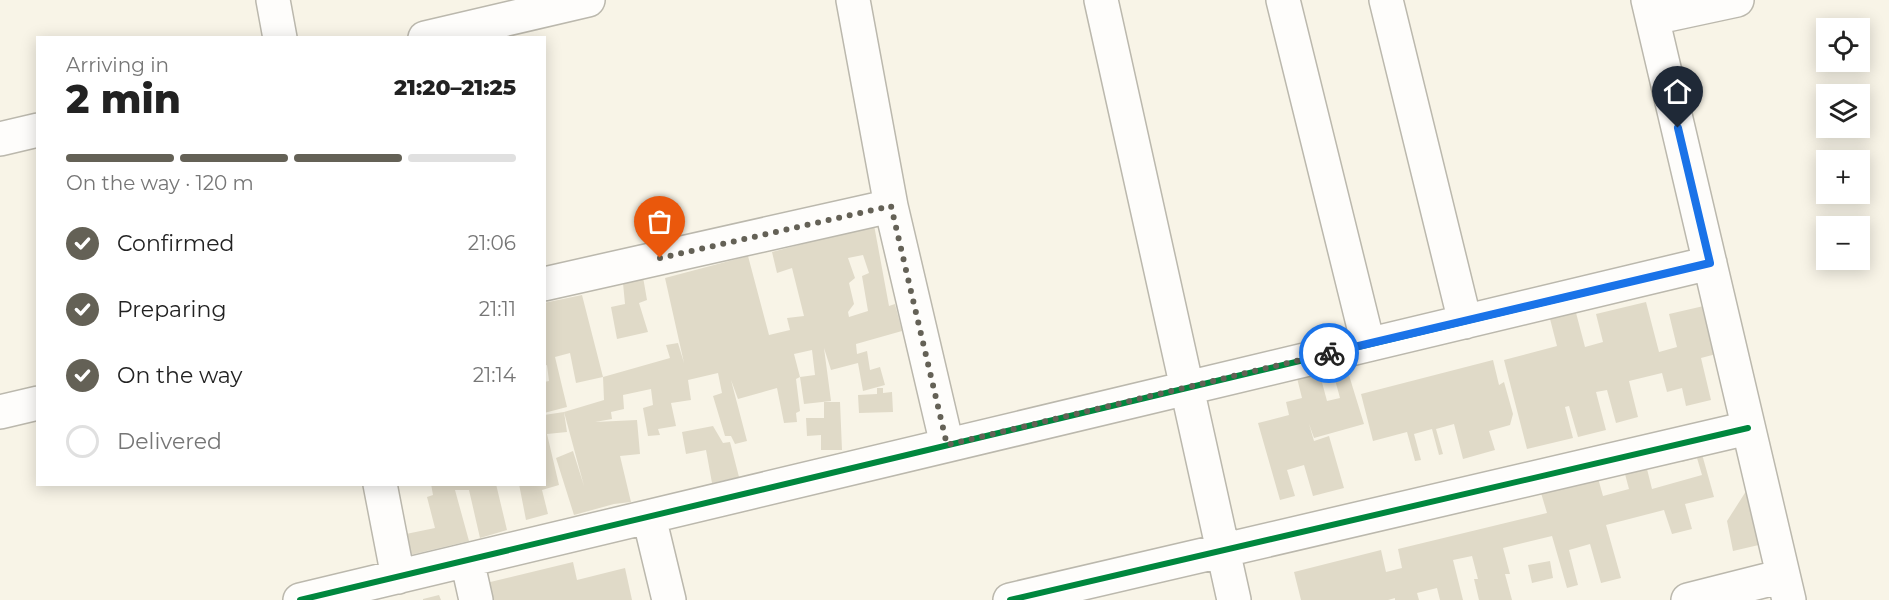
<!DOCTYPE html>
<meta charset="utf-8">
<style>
:root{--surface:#fff;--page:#f2f2f2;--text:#222;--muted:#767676;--line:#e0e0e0;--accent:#646156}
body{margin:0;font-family:Montserrat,sans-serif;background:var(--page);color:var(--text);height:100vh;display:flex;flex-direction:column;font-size:22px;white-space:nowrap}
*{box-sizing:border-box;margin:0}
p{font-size:20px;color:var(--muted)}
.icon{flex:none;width:33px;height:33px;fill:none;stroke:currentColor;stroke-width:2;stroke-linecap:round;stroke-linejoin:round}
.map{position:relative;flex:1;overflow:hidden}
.drawer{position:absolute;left:36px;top:36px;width:510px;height:450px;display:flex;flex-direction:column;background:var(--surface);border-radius:0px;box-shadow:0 3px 15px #0003}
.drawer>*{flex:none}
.controls{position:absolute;left:1816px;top:18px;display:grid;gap:12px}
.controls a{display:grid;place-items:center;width:54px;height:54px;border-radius:0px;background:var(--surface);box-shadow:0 3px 15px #0003;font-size:30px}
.pin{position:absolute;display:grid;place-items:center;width:51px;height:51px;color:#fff;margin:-62px -26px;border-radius:50% 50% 50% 0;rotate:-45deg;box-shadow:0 0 6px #0007}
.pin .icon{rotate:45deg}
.courier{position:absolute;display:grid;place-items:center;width:60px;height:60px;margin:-30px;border:4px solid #1a73e8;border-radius:50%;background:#fff;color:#222;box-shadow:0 2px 8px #0007}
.head em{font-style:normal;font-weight:800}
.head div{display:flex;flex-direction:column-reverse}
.head{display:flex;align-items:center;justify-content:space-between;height:102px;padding:0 30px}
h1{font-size:39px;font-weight:800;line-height:45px}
.bar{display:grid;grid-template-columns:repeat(4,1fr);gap:9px 6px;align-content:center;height:72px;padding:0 30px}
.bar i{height:8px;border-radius:4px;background:var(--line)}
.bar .on{background:var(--accent)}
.bar p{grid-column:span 4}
ol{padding:0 30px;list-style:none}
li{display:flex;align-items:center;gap:18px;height:66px}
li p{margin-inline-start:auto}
li .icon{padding:6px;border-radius:50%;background:var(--accent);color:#fff;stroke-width:4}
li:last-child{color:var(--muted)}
li i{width:33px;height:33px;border:3px solid var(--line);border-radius:50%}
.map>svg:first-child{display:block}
</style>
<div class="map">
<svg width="1889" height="600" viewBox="0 0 1889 600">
<rect width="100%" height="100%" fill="#f8f4e7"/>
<path fill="#e0dac8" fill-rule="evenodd" d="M 874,225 L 889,306 L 895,304 L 902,331 L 856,344 L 857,354 L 867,351 L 870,370 L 880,367 L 885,385 L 863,391 L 858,363 L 831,370 L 824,348 L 831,401 L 804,404 L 800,377 L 796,379 L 800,411 L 796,413 L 797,422 L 784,423 L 777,388 L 738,399 L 731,380 L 747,441 L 735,444 L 731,436 L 725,436 L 713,396 L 722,393 L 718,373 L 688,380 L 691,400 L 671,403 L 676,426 L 658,429 L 660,435 L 648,436 L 643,408 L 653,405 L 651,389 L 623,395 L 624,409 L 611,412 L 612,419 L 595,422 L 637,420 L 640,454 L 620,456 L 631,502 L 614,504 L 574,515 L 556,458 L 573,451 L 584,486 L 564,412 L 604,400 L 603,377 L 670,358 L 666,345 L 678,343 L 684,363 L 665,278 L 748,256 L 769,335 L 790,330 L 787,318 L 804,316 L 792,268 L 777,273 L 772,252 ZM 863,255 L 869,273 L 862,276 L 868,311 L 849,317 L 848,312 L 854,304 L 849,283 L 855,278 L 848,258 ZM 812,350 L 815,375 L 800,377 L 794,354 Z
M 643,277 L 647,300 L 639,303 L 648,332 L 617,339 L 611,307 L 625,304 L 623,283 Z
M 582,295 L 603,377 L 576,383 L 570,353 L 555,357 L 567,407 L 544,413 L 544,382 L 549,381 L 547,365 L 544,366 L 544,303 Z
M 1646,302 L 1659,352 L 1677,347 L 1669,314 L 1708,305 L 1720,353 L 1701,358 L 1711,400 L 1686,406 L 1682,388 L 1667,392 L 1662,373 L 1629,381 L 1638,417 L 1616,423 L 1607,390 L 1596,392 L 1606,430 L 1578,437 L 1569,406 L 1565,407 L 1573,438 L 1527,449 L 1504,360 L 1557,346 L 1549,315 L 1575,309 L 1585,347 L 1603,342 L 1596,314 Z
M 1493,360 L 1499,385 L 1504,382 L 1513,414 L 1510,425 L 1489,431 L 1495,450 L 1463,459 L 1454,424 L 1436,429 L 1443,454 L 1439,455 L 1432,429 L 1414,434 L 1421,460 L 1415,461 L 1407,432 L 1373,441 L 1361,394 Z
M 1319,371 L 1327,401 L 1340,398 L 1334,376 L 1348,372 L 1364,424 L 1314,438 L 1309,424 L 1314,441 L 1329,436 L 1344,488 L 1313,496 L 1304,465 L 1287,470 L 1295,496 L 1280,500 L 1258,423 L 1289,415 L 1286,402 L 1302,398 L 1297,378 Z
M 877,388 L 883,388 L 883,393 L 892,392 L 893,412 L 859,413 L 858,395 L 877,394 Z
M 824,402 L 840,402 L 842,450 L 821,450 L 821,435 L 807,436 L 806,418 L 824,418 Z
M 564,412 L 567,432 L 547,434 L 559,485 L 542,490 L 548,514 L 526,520 L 519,484 L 544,484 L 544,415 Z
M 713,426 L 723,443 L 730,442 L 739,477 L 712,483 L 706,450 L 686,454 L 682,432 Z
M 1700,447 L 1714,497 L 1685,504 L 1692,529 L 1672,534 L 1664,510 L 1606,525 L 1621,578 L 1601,583 L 1590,544 L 1569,550 L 1578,585 L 1567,588 L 1552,536 L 1503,548 L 1510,574 L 1505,574 L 1512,600 L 1479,600 L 1474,579 L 1478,579 L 1472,556 L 1453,560 L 1463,600 L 1440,600 L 1437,588 L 1417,593 L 1419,600 L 1395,600 L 1395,598 L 1388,600 L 1301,600 L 1294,572 L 1381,550 L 1386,572 L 1402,568 L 1398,549 L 1547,513 L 1538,483 L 1594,464 L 1603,496 L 1629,489 L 1622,463 L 1644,457 L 1652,489 L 1702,475 L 1697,458 L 1682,462 L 1679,453 Z
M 431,484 L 496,484 L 507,530 L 480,538 L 469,490 L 455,490 L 469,541 L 410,555 L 406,534 L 435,528 L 427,497 L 433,495 Z
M 1750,485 L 1763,544 L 1733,551 L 1727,521 Z
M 1550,561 L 1553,578 L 1532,583 L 1528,565 Z
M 573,562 L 577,580 L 625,568 L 632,600 L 486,600 L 482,584 Z
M 439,595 L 441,600 L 423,600 L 423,599 Z"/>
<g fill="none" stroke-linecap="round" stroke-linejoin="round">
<defs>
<path id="minor" d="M 273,0 L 280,38
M 853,0 L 891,206 L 947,445
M 1101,0 L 1234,600
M 1283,0 L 1368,344
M 1386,0 L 1465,322
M 1648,0 L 1789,600
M 1653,18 L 1737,0
M 425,38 L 588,0
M 0,139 L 38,130
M 544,284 L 891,206
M 0,412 L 38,403
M 380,484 L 398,577
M 649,517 L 669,600
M 467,560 L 476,600
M 300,600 L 1710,263
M 1010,600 L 1748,428
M 1688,600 L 1783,576"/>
</defs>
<use href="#minor" stroke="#bbb8ad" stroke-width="36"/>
<use href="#minor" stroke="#fefdfb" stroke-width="33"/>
<defs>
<path id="cycleway" d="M 300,600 L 1710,263
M 1010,600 L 1748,428"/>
</defs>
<use href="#cycleway" stroke="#fff" stroke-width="10"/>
<use href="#cycleway" stroke="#00873e" stroke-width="6"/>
</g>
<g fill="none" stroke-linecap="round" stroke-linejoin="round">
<path stroke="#646156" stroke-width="6" stroke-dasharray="0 10.8" d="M 660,258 L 891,206 L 947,445 L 1329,353"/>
<path stroke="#1a73e8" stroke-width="8" d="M 1329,353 L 1710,263 L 1678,128"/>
</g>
</svg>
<div class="controls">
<a><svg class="icon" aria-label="locate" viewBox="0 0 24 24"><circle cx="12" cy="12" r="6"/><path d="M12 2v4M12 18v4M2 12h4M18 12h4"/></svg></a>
<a><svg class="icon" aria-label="layers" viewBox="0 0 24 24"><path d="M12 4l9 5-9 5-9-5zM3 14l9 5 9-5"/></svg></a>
<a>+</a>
<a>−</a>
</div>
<div class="pin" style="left:660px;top:258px;background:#ea580c"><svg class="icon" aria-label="bag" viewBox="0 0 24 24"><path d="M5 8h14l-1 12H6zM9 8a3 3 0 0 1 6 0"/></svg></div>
<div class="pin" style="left:1678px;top:128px;background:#1f2937"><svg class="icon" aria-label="home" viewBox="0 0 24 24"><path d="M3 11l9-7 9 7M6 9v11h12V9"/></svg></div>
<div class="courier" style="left:1329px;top:353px"><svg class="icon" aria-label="bike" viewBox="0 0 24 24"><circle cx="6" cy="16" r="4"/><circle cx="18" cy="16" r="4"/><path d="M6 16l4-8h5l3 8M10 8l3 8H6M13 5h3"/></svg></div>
<section class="drawer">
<div class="head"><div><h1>2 min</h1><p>Arriving in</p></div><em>21:20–21:25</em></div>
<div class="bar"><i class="on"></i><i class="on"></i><i class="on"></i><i></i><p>On the way · 120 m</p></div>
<ol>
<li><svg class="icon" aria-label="check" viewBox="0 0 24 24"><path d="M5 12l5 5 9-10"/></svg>Confirmed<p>21:06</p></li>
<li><svg class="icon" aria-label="check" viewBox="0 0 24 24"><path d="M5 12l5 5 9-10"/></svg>Preparing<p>21:11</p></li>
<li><svg class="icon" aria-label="check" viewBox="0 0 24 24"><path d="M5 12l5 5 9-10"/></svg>On the way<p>21:14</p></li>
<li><i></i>Delivered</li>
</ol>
</section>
</div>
